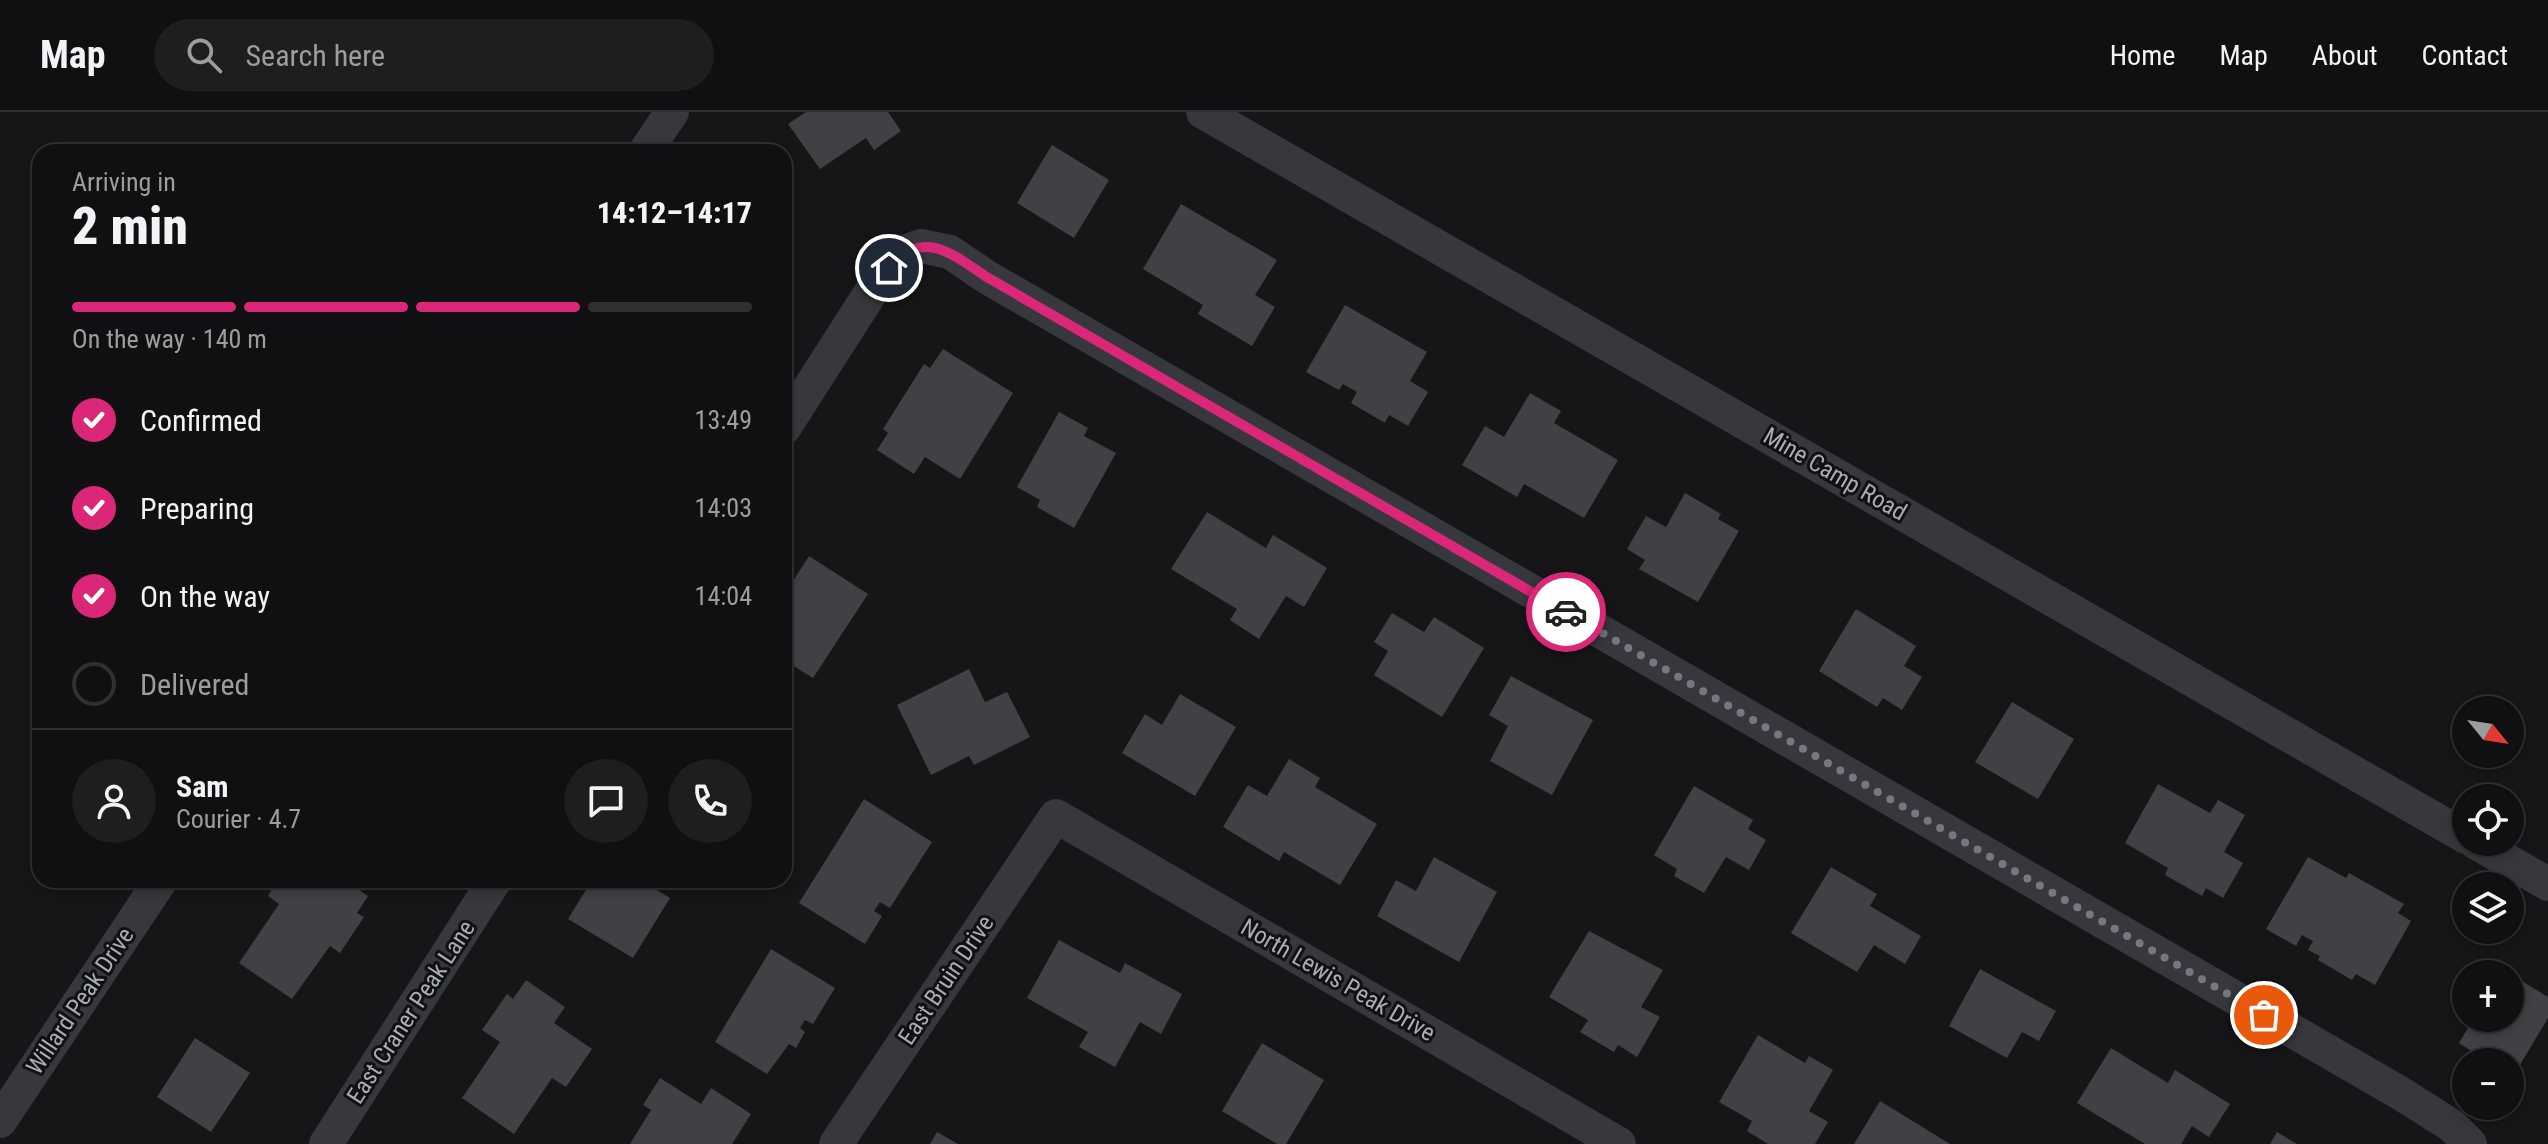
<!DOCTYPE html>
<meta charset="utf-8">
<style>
:root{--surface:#101012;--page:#1e1e20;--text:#f1f3f6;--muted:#9c9d9f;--line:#303032;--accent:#db2777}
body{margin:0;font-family:"Roboto Condensed",sans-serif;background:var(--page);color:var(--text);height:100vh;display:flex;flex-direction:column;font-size:30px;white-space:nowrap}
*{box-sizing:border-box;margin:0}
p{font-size:26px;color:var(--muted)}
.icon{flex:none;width:44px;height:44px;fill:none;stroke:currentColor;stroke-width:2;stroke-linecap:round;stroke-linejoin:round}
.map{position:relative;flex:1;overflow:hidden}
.sheet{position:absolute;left:32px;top:32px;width:760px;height:744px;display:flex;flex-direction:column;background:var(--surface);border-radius:24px;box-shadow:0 4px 12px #0003,0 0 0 2px var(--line)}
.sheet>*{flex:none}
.needle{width:52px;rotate:120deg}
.tools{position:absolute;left:2452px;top:584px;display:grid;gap:16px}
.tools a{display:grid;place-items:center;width:72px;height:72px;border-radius:50%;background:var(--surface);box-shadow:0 4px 12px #0003,0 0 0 2px var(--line);font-size:40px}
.pin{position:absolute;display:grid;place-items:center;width:68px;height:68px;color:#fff;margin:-34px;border:4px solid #fff;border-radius:50%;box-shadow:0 2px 8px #0007}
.courier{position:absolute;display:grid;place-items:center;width:80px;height:80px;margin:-40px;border:6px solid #db2777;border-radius:50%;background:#fff;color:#222;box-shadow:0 2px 10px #0007}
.summary em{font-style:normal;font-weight:800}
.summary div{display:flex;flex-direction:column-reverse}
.summary{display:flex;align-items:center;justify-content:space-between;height:136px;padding:0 40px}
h1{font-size:52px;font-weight:800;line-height:60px}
.bar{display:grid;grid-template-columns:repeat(4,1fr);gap:12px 8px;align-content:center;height:96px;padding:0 40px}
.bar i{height:10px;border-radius:6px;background:var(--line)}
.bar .on{background:var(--accent)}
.bar p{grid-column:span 4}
.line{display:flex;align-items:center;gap:20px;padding:0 40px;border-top:2px solid var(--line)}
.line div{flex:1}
.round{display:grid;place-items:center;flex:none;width:84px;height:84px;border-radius:42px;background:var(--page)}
ol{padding:0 40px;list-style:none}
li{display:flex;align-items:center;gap:24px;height:88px}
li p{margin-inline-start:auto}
li .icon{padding:8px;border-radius:50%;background:var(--accent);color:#fff;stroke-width:4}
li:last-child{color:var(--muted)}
li i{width:44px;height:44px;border:4px solid var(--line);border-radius:50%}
header{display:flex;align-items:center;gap:48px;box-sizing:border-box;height:112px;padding:0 40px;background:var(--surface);border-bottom:2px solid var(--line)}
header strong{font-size:38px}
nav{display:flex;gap:44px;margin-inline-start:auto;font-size:28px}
.search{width:560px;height:72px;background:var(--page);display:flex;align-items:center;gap:20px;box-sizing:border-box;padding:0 28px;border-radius:44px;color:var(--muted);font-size:30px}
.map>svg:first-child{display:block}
</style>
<header>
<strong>Map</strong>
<div class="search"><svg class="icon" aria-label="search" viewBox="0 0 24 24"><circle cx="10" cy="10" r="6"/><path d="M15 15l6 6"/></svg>Search here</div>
<nav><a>Home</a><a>Map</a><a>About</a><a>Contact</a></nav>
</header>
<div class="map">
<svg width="2548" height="1032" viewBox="0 0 2548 1032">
<rect width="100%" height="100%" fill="#161618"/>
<path fill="#404145" d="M 806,0 L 888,0 L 901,19 L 874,38 L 866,26 L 820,57 L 788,12 Z
M 1052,33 L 1109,68 L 1074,126 L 1017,91 Z
M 1181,92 L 1277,148 L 1255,183 L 1275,195 L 1252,234 L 1198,202 L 1203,193 L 1143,157 Z
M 1345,193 L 1427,240 L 1410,269 L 1428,280 L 1408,314 L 1389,303 L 1385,311 L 1351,291 L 1357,280 L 1343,272 L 1339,278 L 1306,260 Z
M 943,237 L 1013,281 L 960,367 L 925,345 L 914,362 L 877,338 L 888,321 L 883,317 L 924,252 L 930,256 Z
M 1530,281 L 1561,299 L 1554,311 L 1618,348 L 1584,406 L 1524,372 L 1517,385 L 1462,353 L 1485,314 L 1504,325 Z
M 1059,300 L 1088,316 L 1084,324 L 1116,341 L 1074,416 L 1037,395 L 1040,388 L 1017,375 Z
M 1685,381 L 1721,402 L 1718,407 L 1739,419 L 1698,490 L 1639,457 L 1645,448 L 1627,437 L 1646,404 L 1666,415 Z
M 1207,400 L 1266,436 L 1273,423 L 1327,456 L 1304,495 L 1286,484 L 1259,527 L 1230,508 L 1237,497 L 1171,457 Z
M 809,444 L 868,482 L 813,566 L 787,550 L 784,555 L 784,483 Z
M 1856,497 L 1916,534 L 1904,554 L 1922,565 L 1902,598 L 1883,586 L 1877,595 L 1819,559 Z
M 1392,501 L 1424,520 L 1434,505 L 1484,536 L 1442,605 L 1374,563 L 1388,539 L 1374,530 Z
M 969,557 L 985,590 L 1007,580 L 1030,625 L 974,653 L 969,644 L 931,663 L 897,593 Z
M 1511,564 L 1593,608 L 1552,683 L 1490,649 L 1508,614 L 1489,603 Z
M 1180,582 L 1236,615 L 1195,684 L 1122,641 L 1145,602 L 1162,613 Z
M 2012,590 L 2074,627 L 2038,687 L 1975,650 Z
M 1289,647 L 1320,666 L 1315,675 L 1377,712 L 1340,773 L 1284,740 L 1279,749 L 1223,715 L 1248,673 L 1267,684 Z
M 2158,672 L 2210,701 L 2218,688 L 2245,703 L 2224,740 L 2243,751 L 2223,786 L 2206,776 L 2202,784 L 2165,763 L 2168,756 L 2125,731 Z
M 1694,674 L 1753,708 L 1748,717 L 1766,728 L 1749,758 L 1726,745 L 1704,781 L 1674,764 L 1677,757 L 1654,743 Z
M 864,687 L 932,730 L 890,796 L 880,790 L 874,799 L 882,804 L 865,832 L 799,791 Z
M 1434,745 L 1497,780 L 1459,850 L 1377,804 L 1396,768 L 1416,779 Z
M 2308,745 L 2346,766 L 2349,761 L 2404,792 L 2398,801 L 2411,809 L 2375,873 L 2356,862 L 2352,868 L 2318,848 L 2320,844 L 2308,838 L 2313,829 L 2302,823 L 2296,834 L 2266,817 Z
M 1831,755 L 1877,782 L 1870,794 L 1921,824 L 1905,852 L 1874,833 L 1857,860 L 1791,821 Z
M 278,768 L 311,768 L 319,774 L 324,768 L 345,768 L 368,784 L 357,801 L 364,805 L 340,841 L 330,834 L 292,887 L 239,851 L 279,792 L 268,784 Z
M 592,768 L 640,768 L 670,786 L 633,846 L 568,807 Z
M 1589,819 L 1663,858 L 1641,895 L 1660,905 L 1637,945 L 1618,933 L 1614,940 L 1580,920 L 1588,908 L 1549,885 Z
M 1059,828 L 1120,861 L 1125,851 L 1182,882 L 1161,922 L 1140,910 L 1115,955 L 1079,935 L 1088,920 L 1027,886 Z
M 771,837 L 835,876 L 813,912 L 805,908 L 800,916 L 805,920 L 796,936 L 789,932 L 767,962 L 715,930 Z
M 1980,857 L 2056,899 L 2039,929 L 2022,920 L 2007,946 L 1949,914 Z
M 2510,862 L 2548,885 L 2548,906 L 2517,958 L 2510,950 L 2487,940 L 2483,946 L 2459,931 L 2474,906 L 2510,906 Z
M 526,868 L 565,895 L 554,911 L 592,937 L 566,975 L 552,966 L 514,1022 L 462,986 L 500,930 L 482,918 L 507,882 L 513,887 Z
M 1758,923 L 1805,951 L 1809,944 L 1833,958 L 1809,999 L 1828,1010 L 1815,1032 L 1768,1032 L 1747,1019 L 1752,1009 L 1719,990 Z
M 195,926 L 250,961 L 211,1020 L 157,985 Z
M 1262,931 L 1324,968 L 1286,1032 L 1277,1032 L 1222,999 Z
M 2111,936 L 2168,971 L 2175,958 L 2230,992 L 2209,1025 L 2192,1014 L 2181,1032 L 2145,1032 L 2077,991 Z
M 660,966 L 701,992 L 711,976 L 751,1002 L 732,1032 L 630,1032 L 651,998 L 643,993 Z
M 1880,989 L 1950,1032 L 1854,1032 Z
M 937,1020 L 958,1032 L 930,1032 Z
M 2277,1020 L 2297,1032 L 2270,1032 Z"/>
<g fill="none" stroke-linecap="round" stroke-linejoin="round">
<path stroke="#37383d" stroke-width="34" d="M 1203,0 L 2466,725
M 645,40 L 672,0
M 784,316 L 878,169 L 899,142 L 921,134 L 950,140 L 985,164 L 2400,981 L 2452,1014 L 2470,1032
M 2475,730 L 2548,772
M 0,1009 L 161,768
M 326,1032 L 495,768
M 836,1032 L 1056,704 L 1619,1032"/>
</g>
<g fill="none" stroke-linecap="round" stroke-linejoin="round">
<path stroke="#757880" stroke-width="8" stroke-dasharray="0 14.4" d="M 1566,500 L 2264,903"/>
<path stroke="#db2777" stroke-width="10" d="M 889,156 C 920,116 952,141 985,164 L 1566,500"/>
</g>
<g text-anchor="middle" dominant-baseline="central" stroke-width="6" stroke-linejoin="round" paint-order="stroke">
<g font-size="24" fill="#a8adb8" stroke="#111113">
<text transform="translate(1835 362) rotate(30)">Mine Camp Road</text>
<text transform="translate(946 868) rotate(-56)">East Bruin Drive</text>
<text transform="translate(1338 868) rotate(30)">North Lewis Peak Drive</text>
<text transform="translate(80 889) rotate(-56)">Willard Peak Drive</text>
<text transform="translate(411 900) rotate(-57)">East Craner Peak Lane</text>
</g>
</g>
</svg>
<div class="tools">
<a><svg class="needle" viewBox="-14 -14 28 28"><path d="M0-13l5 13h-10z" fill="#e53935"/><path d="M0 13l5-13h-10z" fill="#9c9d9f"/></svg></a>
<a><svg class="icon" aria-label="locate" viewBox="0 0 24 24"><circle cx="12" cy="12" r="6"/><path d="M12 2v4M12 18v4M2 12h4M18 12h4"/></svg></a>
<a><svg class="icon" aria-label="layers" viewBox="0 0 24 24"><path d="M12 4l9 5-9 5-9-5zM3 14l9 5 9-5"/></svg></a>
<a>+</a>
<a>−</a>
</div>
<div class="pin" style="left:2264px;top:903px;background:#ea580c"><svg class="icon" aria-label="bag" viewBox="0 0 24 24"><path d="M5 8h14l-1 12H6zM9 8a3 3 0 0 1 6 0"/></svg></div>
<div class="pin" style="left:889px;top:156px;background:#1f2937"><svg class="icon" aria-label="home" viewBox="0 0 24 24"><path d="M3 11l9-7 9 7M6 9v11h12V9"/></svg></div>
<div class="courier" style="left:1566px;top:500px"><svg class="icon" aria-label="car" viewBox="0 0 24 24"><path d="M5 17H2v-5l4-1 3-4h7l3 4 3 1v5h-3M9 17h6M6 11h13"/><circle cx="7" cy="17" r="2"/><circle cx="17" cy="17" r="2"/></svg></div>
<section class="sheet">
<div class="summary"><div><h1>2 min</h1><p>Arriving in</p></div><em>14:12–14:17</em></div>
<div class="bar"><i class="on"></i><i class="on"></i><i class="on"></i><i></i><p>On the way · 140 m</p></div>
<ol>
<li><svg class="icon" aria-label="check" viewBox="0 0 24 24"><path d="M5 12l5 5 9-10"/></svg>Confirmed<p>13:49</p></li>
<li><svg class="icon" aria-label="check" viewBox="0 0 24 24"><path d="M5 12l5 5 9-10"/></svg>Preparing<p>14:03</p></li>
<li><svg class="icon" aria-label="check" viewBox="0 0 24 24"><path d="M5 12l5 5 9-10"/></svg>On the way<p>14:04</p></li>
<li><i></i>Delivered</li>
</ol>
<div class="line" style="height:144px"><a class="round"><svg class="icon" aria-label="person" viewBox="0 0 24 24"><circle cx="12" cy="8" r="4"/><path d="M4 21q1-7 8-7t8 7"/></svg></a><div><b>Sam</b><p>Courier · 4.7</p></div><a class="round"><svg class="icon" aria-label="chat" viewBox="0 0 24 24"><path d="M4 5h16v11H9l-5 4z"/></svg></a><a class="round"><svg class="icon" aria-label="phone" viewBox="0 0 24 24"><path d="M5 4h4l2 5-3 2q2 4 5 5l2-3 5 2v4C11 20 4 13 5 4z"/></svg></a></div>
</section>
</div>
